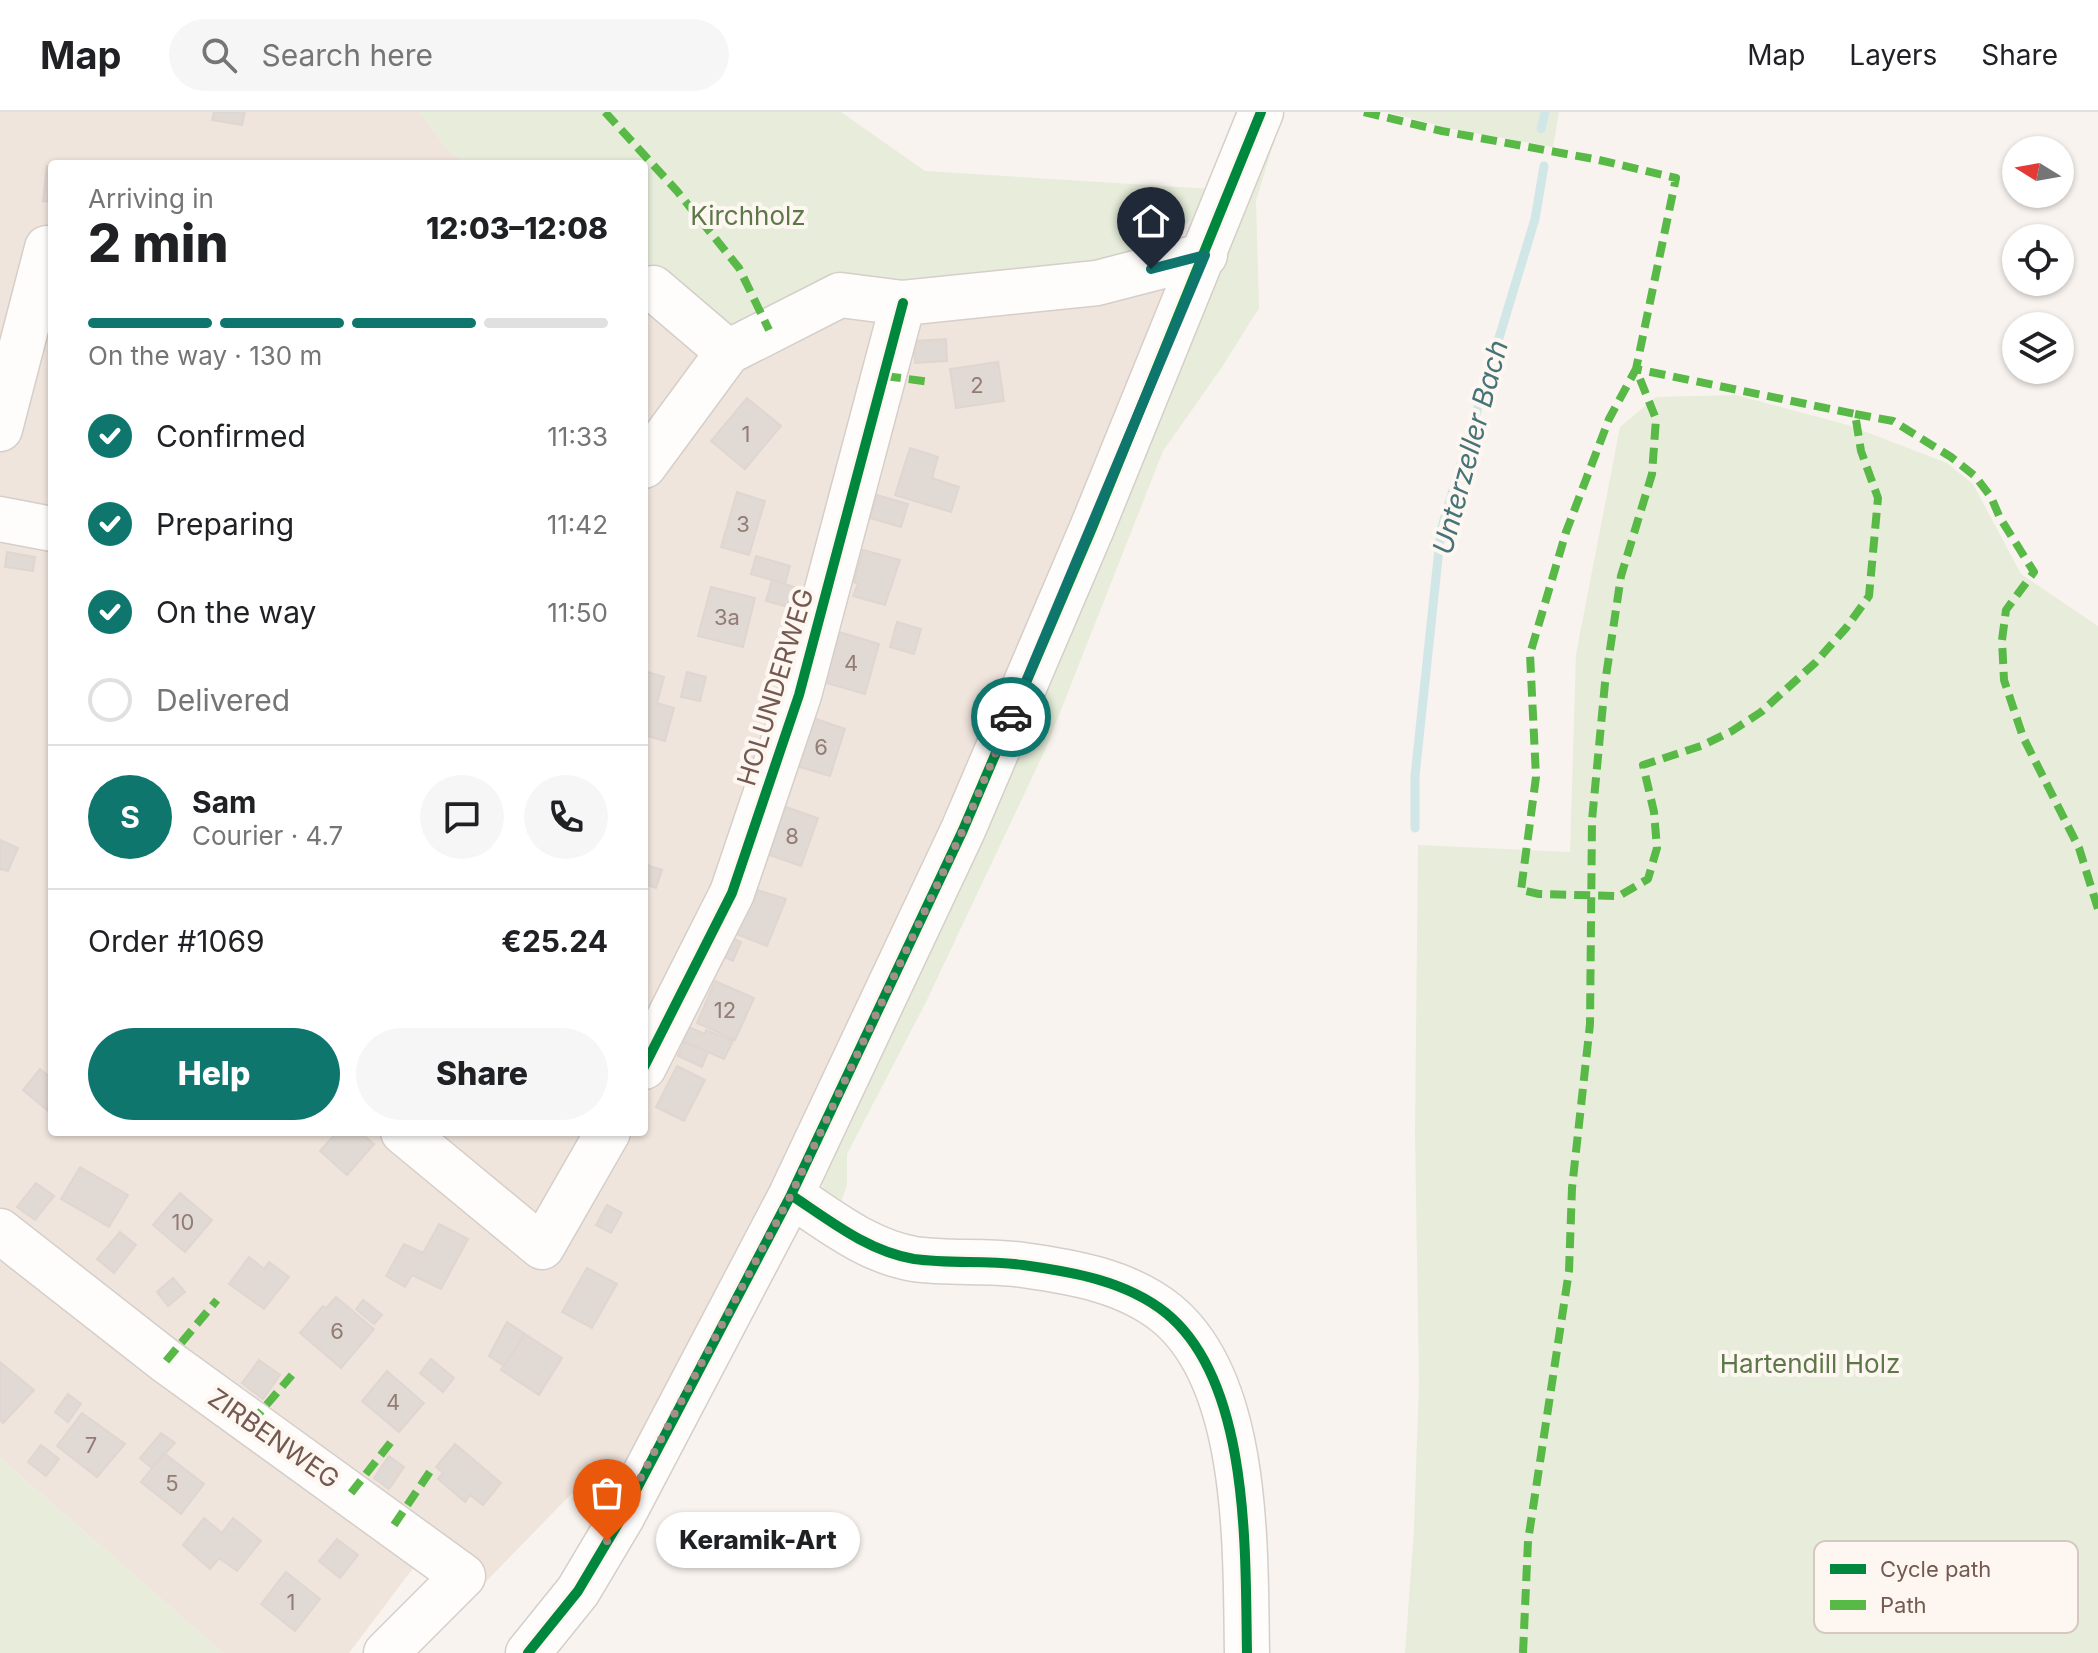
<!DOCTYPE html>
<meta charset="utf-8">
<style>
:root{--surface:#fff;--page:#f6f6f6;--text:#202124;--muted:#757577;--line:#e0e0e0;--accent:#0f766e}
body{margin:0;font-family:Inter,sans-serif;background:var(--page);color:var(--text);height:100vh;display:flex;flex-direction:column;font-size:30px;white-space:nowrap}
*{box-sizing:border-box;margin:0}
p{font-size:26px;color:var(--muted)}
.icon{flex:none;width:44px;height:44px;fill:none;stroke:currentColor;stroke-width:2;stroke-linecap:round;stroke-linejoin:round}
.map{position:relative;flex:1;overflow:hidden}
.panel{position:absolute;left:48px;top:48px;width:600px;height:976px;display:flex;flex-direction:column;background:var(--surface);border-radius:8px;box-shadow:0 2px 6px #0004}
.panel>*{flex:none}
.needle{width:52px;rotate:281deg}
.fabs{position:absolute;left:2002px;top:24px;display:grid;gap:16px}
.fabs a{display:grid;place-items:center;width:72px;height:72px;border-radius:50%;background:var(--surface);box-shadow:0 2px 6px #0004;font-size:40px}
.pin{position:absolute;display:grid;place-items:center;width:68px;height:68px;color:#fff;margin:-82px -34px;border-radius:50% 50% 50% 0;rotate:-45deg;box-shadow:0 0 8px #0007}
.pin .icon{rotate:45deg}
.courier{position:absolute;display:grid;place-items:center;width:80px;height:80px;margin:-40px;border:6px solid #0f766e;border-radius:50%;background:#fff;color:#222;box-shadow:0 2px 10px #0007}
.bubble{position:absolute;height:56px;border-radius:28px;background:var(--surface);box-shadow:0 2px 6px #0004;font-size:26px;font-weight:800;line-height:56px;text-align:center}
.overview em{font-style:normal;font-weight:800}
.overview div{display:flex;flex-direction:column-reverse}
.overview{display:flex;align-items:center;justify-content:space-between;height:136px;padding:0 40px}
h1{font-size:52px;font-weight:800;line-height:60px}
.bar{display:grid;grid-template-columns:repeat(4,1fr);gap:12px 8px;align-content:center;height:96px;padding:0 40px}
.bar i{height:10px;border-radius:6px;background:var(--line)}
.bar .on{background:var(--accent)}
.bar p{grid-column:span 4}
.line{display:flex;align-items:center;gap:20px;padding:0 40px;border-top:2px solid var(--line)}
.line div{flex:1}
.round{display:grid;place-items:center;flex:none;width:84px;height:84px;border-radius:42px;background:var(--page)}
ol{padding:0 40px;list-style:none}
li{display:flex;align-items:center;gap:24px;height:88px}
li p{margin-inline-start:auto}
li .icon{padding:8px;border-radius:50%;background:var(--accent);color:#fff;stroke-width:4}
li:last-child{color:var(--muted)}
li i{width:44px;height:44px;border:4px solid var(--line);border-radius:50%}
.action{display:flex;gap:16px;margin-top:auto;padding:16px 40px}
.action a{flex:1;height:92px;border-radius:48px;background:var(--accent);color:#fff;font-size:32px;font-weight:800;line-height:92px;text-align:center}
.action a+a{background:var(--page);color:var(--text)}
header{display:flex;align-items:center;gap:48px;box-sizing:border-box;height:112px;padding:0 40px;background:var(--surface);border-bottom:2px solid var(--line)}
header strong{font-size:38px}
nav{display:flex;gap:44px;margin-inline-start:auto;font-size:28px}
.search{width:560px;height:72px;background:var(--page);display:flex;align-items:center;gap:20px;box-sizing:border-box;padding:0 28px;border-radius:44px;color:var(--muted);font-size:30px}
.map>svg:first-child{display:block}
</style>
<header>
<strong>Map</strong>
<div class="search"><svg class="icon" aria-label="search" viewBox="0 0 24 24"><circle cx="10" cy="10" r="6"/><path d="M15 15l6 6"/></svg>Search here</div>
<nav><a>Map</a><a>Layers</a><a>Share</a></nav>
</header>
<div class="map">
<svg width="2098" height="1541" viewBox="0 0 2098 1541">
<rect width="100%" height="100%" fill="#f8f3ee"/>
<path fill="#f0e5dd" d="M 0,0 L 420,0 L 448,38 L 469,52 L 52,52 L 52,1020 L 644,1020 L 644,170 L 840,183 L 1202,149 L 622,1405 L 579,1374 L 469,1487 L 417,1451 L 349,1541 L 223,1541 L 0,1346 Z"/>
<path fill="#e7edda" d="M 420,0 L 841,0 L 925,59 L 1211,77 L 1192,108 L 1158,133 L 1080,162 L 901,180 L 728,230 L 644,170 L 644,52 L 469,52 L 448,38 Z
M 1274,0 L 1283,0 L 1256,89 L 1259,196 L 1222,255 L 1163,339 L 1046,636 L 926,890 L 847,1042 L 847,1072 L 837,1103 L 822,1079 L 824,1045 Z
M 1387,0 L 1559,0 L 1553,35 L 1452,17 Z
M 1736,283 L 1848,313 L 1947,351 L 1973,372 L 2021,462 L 2098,514 L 2098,1541 L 1405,1541 L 1414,1417 L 1419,1270 L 1415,1021 L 1418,733 L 1570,740 L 1576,542 L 1620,315 L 1656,285 Z
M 0,1346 L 223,1541 L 0,1541 Z"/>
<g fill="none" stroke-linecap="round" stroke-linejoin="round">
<path stroke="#d1e7e7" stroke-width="9" d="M 1541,17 L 1545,0
M 1415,716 L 1415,664 L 1441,418 L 1535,107 L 1544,54"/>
</g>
<path fill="#e1d9d4" stroke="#e0d6d1" stroke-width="2" d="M 214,0 L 245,0 L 242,13 L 212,8 Z
M 47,54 L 52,54 L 52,90 L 43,89 Z
M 946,227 L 947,249 L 915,251 L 914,229 Z
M 998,250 L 1004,289 L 956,296 L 950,257 Z
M 747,286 L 781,314 L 745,357 L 711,329 Z
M 910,336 L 938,345 L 932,366 L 959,375 L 951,400 L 895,383 Z
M 737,380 L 765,389 L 749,443 L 721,435 Z
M 877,383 L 908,392 L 901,415 L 870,406 Z
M 863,438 L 900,448 L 885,493 L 853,484 L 858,472 L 854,470 Z
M 7,440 L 35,445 L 33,459 L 5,455 Z
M 756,444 L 790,454 L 785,472 L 751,462 Z
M 772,468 L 794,475 L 788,495 L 766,489 Z
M 711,475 L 755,486 L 743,535 L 698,524 Z
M 897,510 L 921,517 L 914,542 L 890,535 Z
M 839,520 L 879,532 L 865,582 L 823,570 Z
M 644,559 L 664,565 L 657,591 L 674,596 L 665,629 L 644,623 Z
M 687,560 L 706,565 L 700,589 L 681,585 Z
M 813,606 L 845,617 L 830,664 L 797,654 Z
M 783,694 L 818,706 L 801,754 L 766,742 Z
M 0,728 L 18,736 L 8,759 L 0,757 Z
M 644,752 L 662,758 L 656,776 L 644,772 Z
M 754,777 L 786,787 L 767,834 L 736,822 Z
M 723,822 L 741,830 L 733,849 L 715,841 Z
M 715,869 L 754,886 L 735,928 L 697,911 Z
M 681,912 L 705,922 L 706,918 L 733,929 L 724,947 L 675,926 Z
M 684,930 L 708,940 L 702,955 L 678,944 Z
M 677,954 L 705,968 L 684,1009 L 656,995 Z
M 40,957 L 52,967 L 52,1002 L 23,978 Z
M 337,1020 L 360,1020 L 374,1032 L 347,1063 L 320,1039 Z
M 80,1055 L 128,1083 L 109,1115 L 61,1087 Z
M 36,1071 L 54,1084 L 35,1108 L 17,1095 Z
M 180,1081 L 212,1108 L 185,1140 L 153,1113 Z
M 607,1093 L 622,1101 L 611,1121 L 596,1113 Z
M 439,1112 L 468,1127 L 441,1177 L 412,1163 L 405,1175 L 386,1164 L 404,1132 L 423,1141 Z
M 120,1120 L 136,1133 L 114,1161 L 97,1147 Z
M 249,1145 L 264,1157 L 269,1150 L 289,1165 L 264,1197 L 229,1172 Z
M 587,1156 L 617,1172 L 592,1216 L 562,1200 Z
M 173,1166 L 185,1180 L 168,1194 L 157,1180 Z
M 336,1185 L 374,1217 L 341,1256 L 300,1221 L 323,1194 L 326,1196 Z
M 363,1188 L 382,1203 L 374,1212 L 356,1197 Z
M 507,1210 L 525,1222 L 504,1254 L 489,1244 Z
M 525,1222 L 562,1246 L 539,1283 L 501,1258 Z
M 431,1247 L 454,1266 L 443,1280 L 420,1261 Z
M 259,1248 L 280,1263 L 263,1287 L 242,1271 Z
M 0,1250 L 34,1278 L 3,1311 L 0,1308 Z
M 387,1259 L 424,1291 L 399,1320 L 362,1289 Z
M 68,1282 L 81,1292 L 68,1310 L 55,1300 Z
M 82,1301 L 125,1332 L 97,1365 L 57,1334 Z
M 161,1321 L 175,1331 L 152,1356 L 140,1346 Z
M 455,1332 L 501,1371 L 483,1393 L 470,1383 L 465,1390 L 438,1367 L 443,1361 L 436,1355 Z
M 41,1333 L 59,1347 L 46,1364 L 28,1350 Z
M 164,1341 L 204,1372 L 181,1402 L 141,1370 Z
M 389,1344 L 404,1355 L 389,1377 L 374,1366 Z
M 204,1406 L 222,1421 L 233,1406 L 261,1429 L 237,1459 L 219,1446 L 210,1457 L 183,1433 Z
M 337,1427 L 358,1443 L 340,1466 L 319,1449 Z
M 286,1460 L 320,1487 L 295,1519 L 261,1492 Z"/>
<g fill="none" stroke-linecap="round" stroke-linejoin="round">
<defs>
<path id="minor" d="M 644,177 L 653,176 L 728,240
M 0,317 L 47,136 L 52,137
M 644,354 L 728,240 L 840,183 L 903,191 L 1097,171 L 1205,143
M 0,407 L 52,417
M 644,955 L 732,781 L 799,583 L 903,191
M 403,1020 L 542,1135 L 608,1020
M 791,1083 C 829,1108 867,1139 914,1147 C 950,1152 987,1148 1023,1153 C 1073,1160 1126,1169 1166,1201 C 1251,1270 1245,1441 1247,1541
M 0,1119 L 166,1249 L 463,1464 L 386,1541
M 528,1541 L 578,1479 L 622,1405 L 791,1083 L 963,718 L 1092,416 L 1261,0"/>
</defs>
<use href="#minor" stroke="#d5cec9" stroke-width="47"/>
<use href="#minor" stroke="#fefdfc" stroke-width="44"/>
<path stroke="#58b947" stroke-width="8" stroke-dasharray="16 8" stroke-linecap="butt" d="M 605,0 L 677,79 L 739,156 L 769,218
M 1364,0 L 1442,19 L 1599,48 L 1676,66 L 1636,257 L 1855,302 L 1861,339 L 1878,386 L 1869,484 L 1846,516 L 1815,551 L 1761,600 L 1732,619 L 1701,634 L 1643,653 L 1654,700 L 1657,736 L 1648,767 L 1619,784 L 1539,782 L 1521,778 L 1536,665 L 1530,542 L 1566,420 L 1609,307 L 1636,257
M 885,264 L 931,270
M 1855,302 L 1893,309 L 1951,345 L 1975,364 L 1991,385 L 2000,406 L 2034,460 L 2006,498 L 2002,528 L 2004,568 L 2023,625 L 2079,736 L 2098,797
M 166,1249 L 217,1188
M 251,1311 L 292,1263
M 351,1381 L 391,1330
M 394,1413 L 431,1358
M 1523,1541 L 1528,1429 L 1569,1159 L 1572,1076 L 1590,912 L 1592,708 L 1605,571 L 1621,464 L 1652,362 L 1656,307 L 1636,257"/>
<defs>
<path id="cycleway" d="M 644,955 L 732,781 L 799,583 L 903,191
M 791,1083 C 829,1108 867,1139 914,1147 C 950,1152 987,1148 1023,1153 C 1073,1160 1126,1169 1166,1201 C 1251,1270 1245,1441 1247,1541
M 528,1541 L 578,1479 L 622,1405 L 791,1083 L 963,718 L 1092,416 L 1261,0"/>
</defs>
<use href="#cycleway" stroke="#fef7f1" stroke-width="15"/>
<use href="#cycleway" stroke="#00873e" stroke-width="10"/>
</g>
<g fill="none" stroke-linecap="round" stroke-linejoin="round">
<path stroke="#a28f87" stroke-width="8" stroke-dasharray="0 14.4" d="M 607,1429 L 791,1083 L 963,718 L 1011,605"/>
<path stroke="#0f766e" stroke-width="10" d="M 1011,605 L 1205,143 L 1151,157"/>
</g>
<g text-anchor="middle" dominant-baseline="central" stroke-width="8" stroke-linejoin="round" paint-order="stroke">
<g font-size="22" fill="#927c74">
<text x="977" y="273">2</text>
<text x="746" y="322">1</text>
<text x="743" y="412">3</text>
<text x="727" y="505">3a</text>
<text x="851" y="551">4</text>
<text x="821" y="635">6</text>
<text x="792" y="724">8</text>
<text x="725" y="898">12</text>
<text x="183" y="1110">10</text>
<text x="337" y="1219">6</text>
<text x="393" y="1290">4</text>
<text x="91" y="1333">7</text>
<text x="172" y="1371">5</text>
<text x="291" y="1490">1</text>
</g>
<g font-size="26" fill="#5c7848" stroke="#fef7f1">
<text x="748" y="103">Kirchholz</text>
<text x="1810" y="1251">Hartendill Holz</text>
</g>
<g font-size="26" fill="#745950" stroke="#fef7f1">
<text transform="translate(775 575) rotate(-73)">HOLUNDERWEG</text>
<text transform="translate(274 1326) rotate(35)">ZIRBENWEG</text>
</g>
<g font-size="28" font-style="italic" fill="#447478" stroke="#fef7f1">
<text transform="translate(1470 335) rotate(-75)">Unterzeller Bach</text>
</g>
</g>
<rect x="1814" y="1429" width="264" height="92" rx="12" fill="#fef7f1" stroke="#d5c8c1" stroke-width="2"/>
<rect x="1830" y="1452" width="36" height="10" fill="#00873e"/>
<rect x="1830" y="1488" width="36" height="10" fill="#58b947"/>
<g font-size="22" fill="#745950">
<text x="1880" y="1465">Cycle path</text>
<text x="1880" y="1501">Path</text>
</g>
</svg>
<div class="fabs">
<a><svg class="needle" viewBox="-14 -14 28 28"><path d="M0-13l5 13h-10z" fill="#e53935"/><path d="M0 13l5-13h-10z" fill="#757577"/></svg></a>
<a><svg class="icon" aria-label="locate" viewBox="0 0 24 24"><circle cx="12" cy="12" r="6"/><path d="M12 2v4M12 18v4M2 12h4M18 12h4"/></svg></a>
<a><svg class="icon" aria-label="layers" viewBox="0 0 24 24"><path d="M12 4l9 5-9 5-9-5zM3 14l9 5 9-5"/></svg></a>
</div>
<div class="pin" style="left:607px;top:1429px;background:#ea580c"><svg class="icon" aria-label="bag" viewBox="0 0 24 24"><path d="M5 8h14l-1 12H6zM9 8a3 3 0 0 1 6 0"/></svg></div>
<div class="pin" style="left:1151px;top:157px;background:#1f2937"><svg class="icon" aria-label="home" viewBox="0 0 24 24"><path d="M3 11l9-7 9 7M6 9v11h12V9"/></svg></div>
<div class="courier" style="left:1011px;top:605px"><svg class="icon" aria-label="car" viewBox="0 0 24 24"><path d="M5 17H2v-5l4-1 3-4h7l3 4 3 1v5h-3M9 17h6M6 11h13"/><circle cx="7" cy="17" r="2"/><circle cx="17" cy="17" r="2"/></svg></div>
<div class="bubble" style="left:656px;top:1400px;width:204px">Keramik-Art</div>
<section class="panel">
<div class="overview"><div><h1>2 min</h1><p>Arriving in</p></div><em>12:03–12:08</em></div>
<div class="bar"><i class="on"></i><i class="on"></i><i class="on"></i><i></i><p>On the way · 130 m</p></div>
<ol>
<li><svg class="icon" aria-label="check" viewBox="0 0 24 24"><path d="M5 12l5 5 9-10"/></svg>Confirmed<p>11:33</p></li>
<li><svg class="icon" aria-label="check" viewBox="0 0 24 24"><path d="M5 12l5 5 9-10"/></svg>Preparing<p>11:42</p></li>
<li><svg class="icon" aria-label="check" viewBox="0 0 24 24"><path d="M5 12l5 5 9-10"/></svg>On the way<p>11:50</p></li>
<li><i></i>Delivered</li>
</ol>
<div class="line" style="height:144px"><b class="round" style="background:var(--accent);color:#fff">S</b><div><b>Sam</b><p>Courier · 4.7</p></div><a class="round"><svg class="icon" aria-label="chat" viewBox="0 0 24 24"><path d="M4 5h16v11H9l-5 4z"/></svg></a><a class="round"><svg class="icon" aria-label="phone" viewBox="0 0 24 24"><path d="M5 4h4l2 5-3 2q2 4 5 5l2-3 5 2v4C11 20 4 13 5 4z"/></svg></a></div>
<div class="line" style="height:104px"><div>Order #1069</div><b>€25.24</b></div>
<div class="action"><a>Help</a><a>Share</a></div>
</section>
</div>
